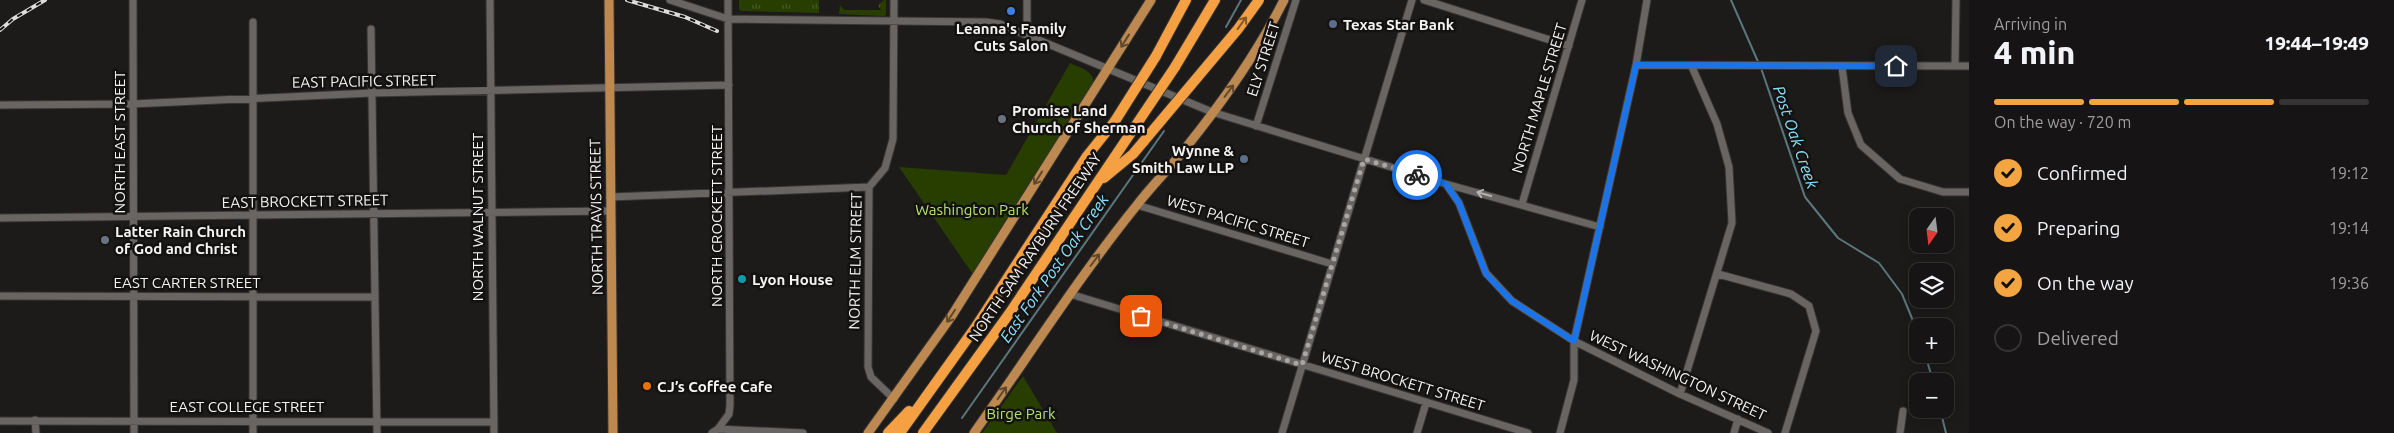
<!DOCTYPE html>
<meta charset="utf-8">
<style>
:root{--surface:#161414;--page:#1f1d1d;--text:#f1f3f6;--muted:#9e9ea0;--line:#353334;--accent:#f2a541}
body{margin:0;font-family:Ubuntu,sans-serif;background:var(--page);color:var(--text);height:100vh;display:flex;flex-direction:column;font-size:19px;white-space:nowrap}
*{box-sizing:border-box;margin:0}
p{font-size:16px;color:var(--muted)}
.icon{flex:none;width:28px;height:28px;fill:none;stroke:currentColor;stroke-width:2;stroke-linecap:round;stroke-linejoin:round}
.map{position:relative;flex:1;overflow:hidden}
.drawer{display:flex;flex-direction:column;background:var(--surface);width:425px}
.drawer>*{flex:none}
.needle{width:32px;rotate:194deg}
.buttons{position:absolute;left:1909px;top:208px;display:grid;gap:10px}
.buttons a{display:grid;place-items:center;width:45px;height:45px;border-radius:10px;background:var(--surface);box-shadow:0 2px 12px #0003,0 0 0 1px var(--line);font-size:25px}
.pin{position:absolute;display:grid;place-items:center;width:42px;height:42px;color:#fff;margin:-21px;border-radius:10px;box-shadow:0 2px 8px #0006}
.courier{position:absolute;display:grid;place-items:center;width:50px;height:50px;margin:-25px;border:4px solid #1a73e8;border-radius:50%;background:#fff;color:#222;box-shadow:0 1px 6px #0007}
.head em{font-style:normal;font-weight:800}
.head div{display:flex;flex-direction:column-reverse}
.head{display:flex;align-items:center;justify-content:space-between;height:85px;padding:0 25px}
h1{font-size:32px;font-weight:800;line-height:38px}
.bar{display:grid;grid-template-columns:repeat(4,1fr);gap:8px 5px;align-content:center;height:60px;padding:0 25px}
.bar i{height:6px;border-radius:4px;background:var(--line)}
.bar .active{background:var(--accent)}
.bar p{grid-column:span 4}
ol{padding:0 25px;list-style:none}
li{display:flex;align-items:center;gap:15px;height:55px}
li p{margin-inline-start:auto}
li .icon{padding:5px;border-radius:50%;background:var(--accent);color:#111;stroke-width:4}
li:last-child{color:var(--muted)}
li i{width:28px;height:28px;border:2px solid var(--line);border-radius:50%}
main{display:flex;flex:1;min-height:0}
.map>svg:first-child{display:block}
</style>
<main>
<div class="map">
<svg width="1969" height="433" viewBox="0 0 1969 433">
<defs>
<pattern id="grass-tufts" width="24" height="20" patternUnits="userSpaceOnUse" patternTransform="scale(1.25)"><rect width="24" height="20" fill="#283d00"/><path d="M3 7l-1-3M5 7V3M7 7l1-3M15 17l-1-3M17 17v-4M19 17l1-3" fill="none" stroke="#485a26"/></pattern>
</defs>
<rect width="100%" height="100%" fill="#1d1b1a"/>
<path fill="url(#grass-tufts)" d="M 739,0 L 819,0 L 819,13 L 742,11 L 739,10 Z
M 884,0 L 886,0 L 886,15 L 883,16 L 839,14 L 840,5 L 844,10 L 881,10 L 878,5 Z"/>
<path fill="#283d00" d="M 1070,63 C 1080,68 1096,71 1093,85 L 974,276 L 899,167 L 1006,175 Z
M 1023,376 L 1057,433 L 982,433 Z"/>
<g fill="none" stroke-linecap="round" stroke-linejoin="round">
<path stroke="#5a767e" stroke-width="2" d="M 1731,0 L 1759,64
M 1226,27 L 1241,0
M 1761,68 L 1805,197 L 1838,238 L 1879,263 L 1902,294 L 1918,333
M 1925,354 L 1933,381
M 1940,409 L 1946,433
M 962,418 L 1164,131"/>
<defs>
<path id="minor" d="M 133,0 L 134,433
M 490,0 L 494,433
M 670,0 L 728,19 L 986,22 L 1000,24 L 1212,112 L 1446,184 L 1459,203 L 1486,273 L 1512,301 L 1574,341 L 1680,394 L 1768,433
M 1424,0 L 1569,46
M 253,22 L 253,433
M 371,29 L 377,433
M 1027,34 L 1027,0
M 1636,65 L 1969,66
M 1955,66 L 1956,0
M 1842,67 L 1848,113 L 1861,145 L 1900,179 L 1943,192 L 1969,192
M 0,105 L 132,104 L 372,93 L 729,85
M 1256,126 L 1296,0
M 1446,184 L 1600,227
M 610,197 L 869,187
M 1522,204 L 1582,0
M 1137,205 L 1332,264
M 0,218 L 610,211
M 1718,274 L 1791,294 L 1809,306 L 1816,331 L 1785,433
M 1070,294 L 1528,433
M 0,296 L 374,297
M 1680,394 L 1732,223 L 1729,167 L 1717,124 L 1692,67
M 894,399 L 871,377 L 868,367 L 869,187 L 885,168 L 893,139 L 894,0
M 35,420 L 36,433
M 0,421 L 494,422
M 718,429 L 729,414 L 730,405 L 728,0
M 712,433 L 718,429 L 803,433
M 1282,433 L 1412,0
M 1417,433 L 1426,403
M 1560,433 L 1574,380 L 1574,341 L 1636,65 L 1647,0
M 1734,433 L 1738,419
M 1900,433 L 1903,411"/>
<path id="major" d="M 609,0 L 613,433
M 868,433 L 951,317 L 1151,0
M 974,433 C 1028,357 1078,278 1137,205 C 1153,184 1172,166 1188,145 C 1225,99 1258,52 1284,0"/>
<path id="highway" d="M 1156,56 L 1186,0
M 1175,67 L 1215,0
M 1104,178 L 1133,154 L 1144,141
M 888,433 L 909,411
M 900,433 L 975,328 L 1087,156 L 1115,121
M 923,433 L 1009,314 L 1130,134"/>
</defs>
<use href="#minor" stroke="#373534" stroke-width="9"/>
<use href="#major" stroke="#373534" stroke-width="11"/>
<use href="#highway" stroke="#373534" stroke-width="12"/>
<use href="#minor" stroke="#686563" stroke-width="7"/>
<use href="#major" stroke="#bd8950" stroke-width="9"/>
<use href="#highway" stroke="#f5a143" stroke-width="10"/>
<defs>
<path id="rail" d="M 627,0 L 685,17 L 717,31
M 0,30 L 13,19 L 45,0"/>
</defs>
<use href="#rail" stroke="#dedddc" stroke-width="4"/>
<use href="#rail" stroke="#141211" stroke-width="2" stroke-dasharray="5.5" stroke-linecap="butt"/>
<defs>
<path id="highway-bridge" d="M 1115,121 L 1156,56
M 1130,134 L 1175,67
M 1144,141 L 1238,29 L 1259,0"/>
</defs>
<use href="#highway-bridge" stroke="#373534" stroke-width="12" stroke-linecap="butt"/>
<use href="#highway-bridge" stroke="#f5a143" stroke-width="10"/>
</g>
<defs><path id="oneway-shaft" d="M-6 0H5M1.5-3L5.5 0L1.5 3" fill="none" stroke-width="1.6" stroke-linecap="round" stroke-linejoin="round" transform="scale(1.25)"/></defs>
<use stroke="#845a2a" href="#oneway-shaft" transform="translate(1242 23) rotate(-54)"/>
<g stroke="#60482d">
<use href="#oneway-shaft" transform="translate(1125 41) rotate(122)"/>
<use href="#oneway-shaft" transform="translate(1229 91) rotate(-53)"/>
<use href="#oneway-shaft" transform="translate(1038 178) rotate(122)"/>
<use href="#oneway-shaft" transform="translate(1095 260) rotate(-53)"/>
<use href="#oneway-shaft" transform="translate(951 316) rotate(123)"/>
<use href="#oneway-shaft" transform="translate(1002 393) rotate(-55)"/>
</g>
<use stroke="#b5b3b2" href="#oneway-shaft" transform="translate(1484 194) rotate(-165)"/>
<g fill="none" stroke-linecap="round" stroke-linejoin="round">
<path stroke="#a9a7a6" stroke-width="5" stroke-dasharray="0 9" d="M 1141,316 L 1302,365 L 1364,159 L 1417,175"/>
<path stroke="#1a73e8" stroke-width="6" d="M 1417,175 L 1446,184 L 1459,203 L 1486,274 L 1512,301 L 1574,341 L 1636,65 L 1896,66"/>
</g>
<circle fill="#3f7fe0" stroke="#141211" stroke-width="2" cx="1011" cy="11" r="5"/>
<g fill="#5c6f8a" stroke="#141211" stroke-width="2">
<circle cx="1333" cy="24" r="5"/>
<circle cx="1244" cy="159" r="5"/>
</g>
<g fill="#6b7280" stroke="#141211" stroke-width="2">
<circle cx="1002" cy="119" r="5"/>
<circle cx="105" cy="240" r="5"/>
</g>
<circle fill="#0f9aa8" stroke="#141211" stroke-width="2" cx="742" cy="279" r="5"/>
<circle fill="#e8710a" stroke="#141211" stroke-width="2" cx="647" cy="386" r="5"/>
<g text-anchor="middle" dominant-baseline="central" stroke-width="5" stroke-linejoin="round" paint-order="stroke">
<g font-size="15" font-weight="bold" fill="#f4f3f2" stroke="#141211" text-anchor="start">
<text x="1343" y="24">Texas Star Bank</text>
<text x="1011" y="28" text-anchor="middle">Leanna's Family<tspan x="1011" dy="17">Cuts Salon</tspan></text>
<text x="1012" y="110">Promise Land<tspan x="1012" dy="17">Church of Sherman</tspan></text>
<text x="1234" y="150" text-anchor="end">Wynne &amp;<tspan x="1234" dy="17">Smith Law LLP</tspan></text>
<text x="115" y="231">Latter Rain Church<tspan x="115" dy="17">of God and Christ</tspan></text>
<text x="752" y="279">Lyon House</text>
<text x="657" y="386">CJ’s Coffee Cafe</text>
</g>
<g font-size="15" fill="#f4f3f2" stroke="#141211">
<text transform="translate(1263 59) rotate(-72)">ELY STREET</text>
<text transform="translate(364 81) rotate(-1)">EAST PACIFIC STREET</text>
<text transform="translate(1539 98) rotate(-73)">NORTH MAPLE STREET</text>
<text transform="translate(119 142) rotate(-90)">NORTH EAST STREET</text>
<text transform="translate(305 201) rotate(-1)">EAST BROCKETT STREET</text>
<text transform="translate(716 216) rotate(-90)">NORTH CROCKETT STREET</text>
<text transform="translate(477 217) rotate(-90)">NORTH WALNUT STREET</text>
<text transform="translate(596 217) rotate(-91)">NORTH TRAVIS STREET</text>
<text transform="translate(1238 221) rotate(17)">WEST PACIFIC STREET</text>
<text transform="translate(1035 247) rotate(-56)">NORTH SAM RAYBURN FREEWAY</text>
<text transform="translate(855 261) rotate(-89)">NORTH ELM STREET</text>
<text x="187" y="282">EAST CARTER STREET</text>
<text transform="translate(1678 375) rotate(25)">WEST WASHINGTON STREET</text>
<text transform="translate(1403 381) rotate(17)">WEST BROCKETT STREET</text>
<text x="247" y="406">EAST COLLEGE STREET</text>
</g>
<g font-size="15" fill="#b2e26e" stroke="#141211">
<text x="972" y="209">Washington Park</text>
<text x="1021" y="413">Birge Park</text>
</g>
<g font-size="16" font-style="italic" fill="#8ae1fe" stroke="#141211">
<text transform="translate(1796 137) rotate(71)">Post Oak Creek</text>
<text transform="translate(1054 268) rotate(-55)">East Fork Post Oak Creek</text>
</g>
</g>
</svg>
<div class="buttons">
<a><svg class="needle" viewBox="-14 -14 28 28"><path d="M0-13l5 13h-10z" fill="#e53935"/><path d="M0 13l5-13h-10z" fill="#9e9ea0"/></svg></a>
<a><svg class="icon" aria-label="layers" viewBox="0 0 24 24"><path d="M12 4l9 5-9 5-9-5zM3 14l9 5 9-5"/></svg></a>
<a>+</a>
<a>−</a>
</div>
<div class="pin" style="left:1141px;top:316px;background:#ea580c"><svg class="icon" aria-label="bag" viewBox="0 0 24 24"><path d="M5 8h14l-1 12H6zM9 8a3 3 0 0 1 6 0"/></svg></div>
<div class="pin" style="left:1896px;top:66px;background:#1f2937"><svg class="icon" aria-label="home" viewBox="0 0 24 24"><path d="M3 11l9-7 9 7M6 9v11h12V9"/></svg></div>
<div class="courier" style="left:1417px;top:175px"><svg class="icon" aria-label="bike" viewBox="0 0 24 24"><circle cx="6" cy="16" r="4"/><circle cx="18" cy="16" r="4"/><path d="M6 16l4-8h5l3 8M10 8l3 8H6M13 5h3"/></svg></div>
</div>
<section class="drawer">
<div class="head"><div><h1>4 min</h1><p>Arriving in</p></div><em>19:44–19:49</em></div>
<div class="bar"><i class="active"></i><i class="active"></i><i class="active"></i><i></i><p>On the way · 720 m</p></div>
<ol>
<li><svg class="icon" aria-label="check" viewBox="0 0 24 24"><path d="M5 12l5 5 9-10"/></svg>Confirmed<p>19:12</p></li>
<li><svg class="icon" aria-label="check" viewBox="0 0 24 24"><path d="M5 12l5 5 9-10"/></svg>Preparing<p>19:14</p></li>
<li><svg class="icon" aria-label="check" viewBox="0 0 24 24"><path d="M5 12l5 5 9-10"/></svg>On the way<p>19:36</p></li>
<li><i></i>Delivered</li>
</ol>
</section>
</main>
